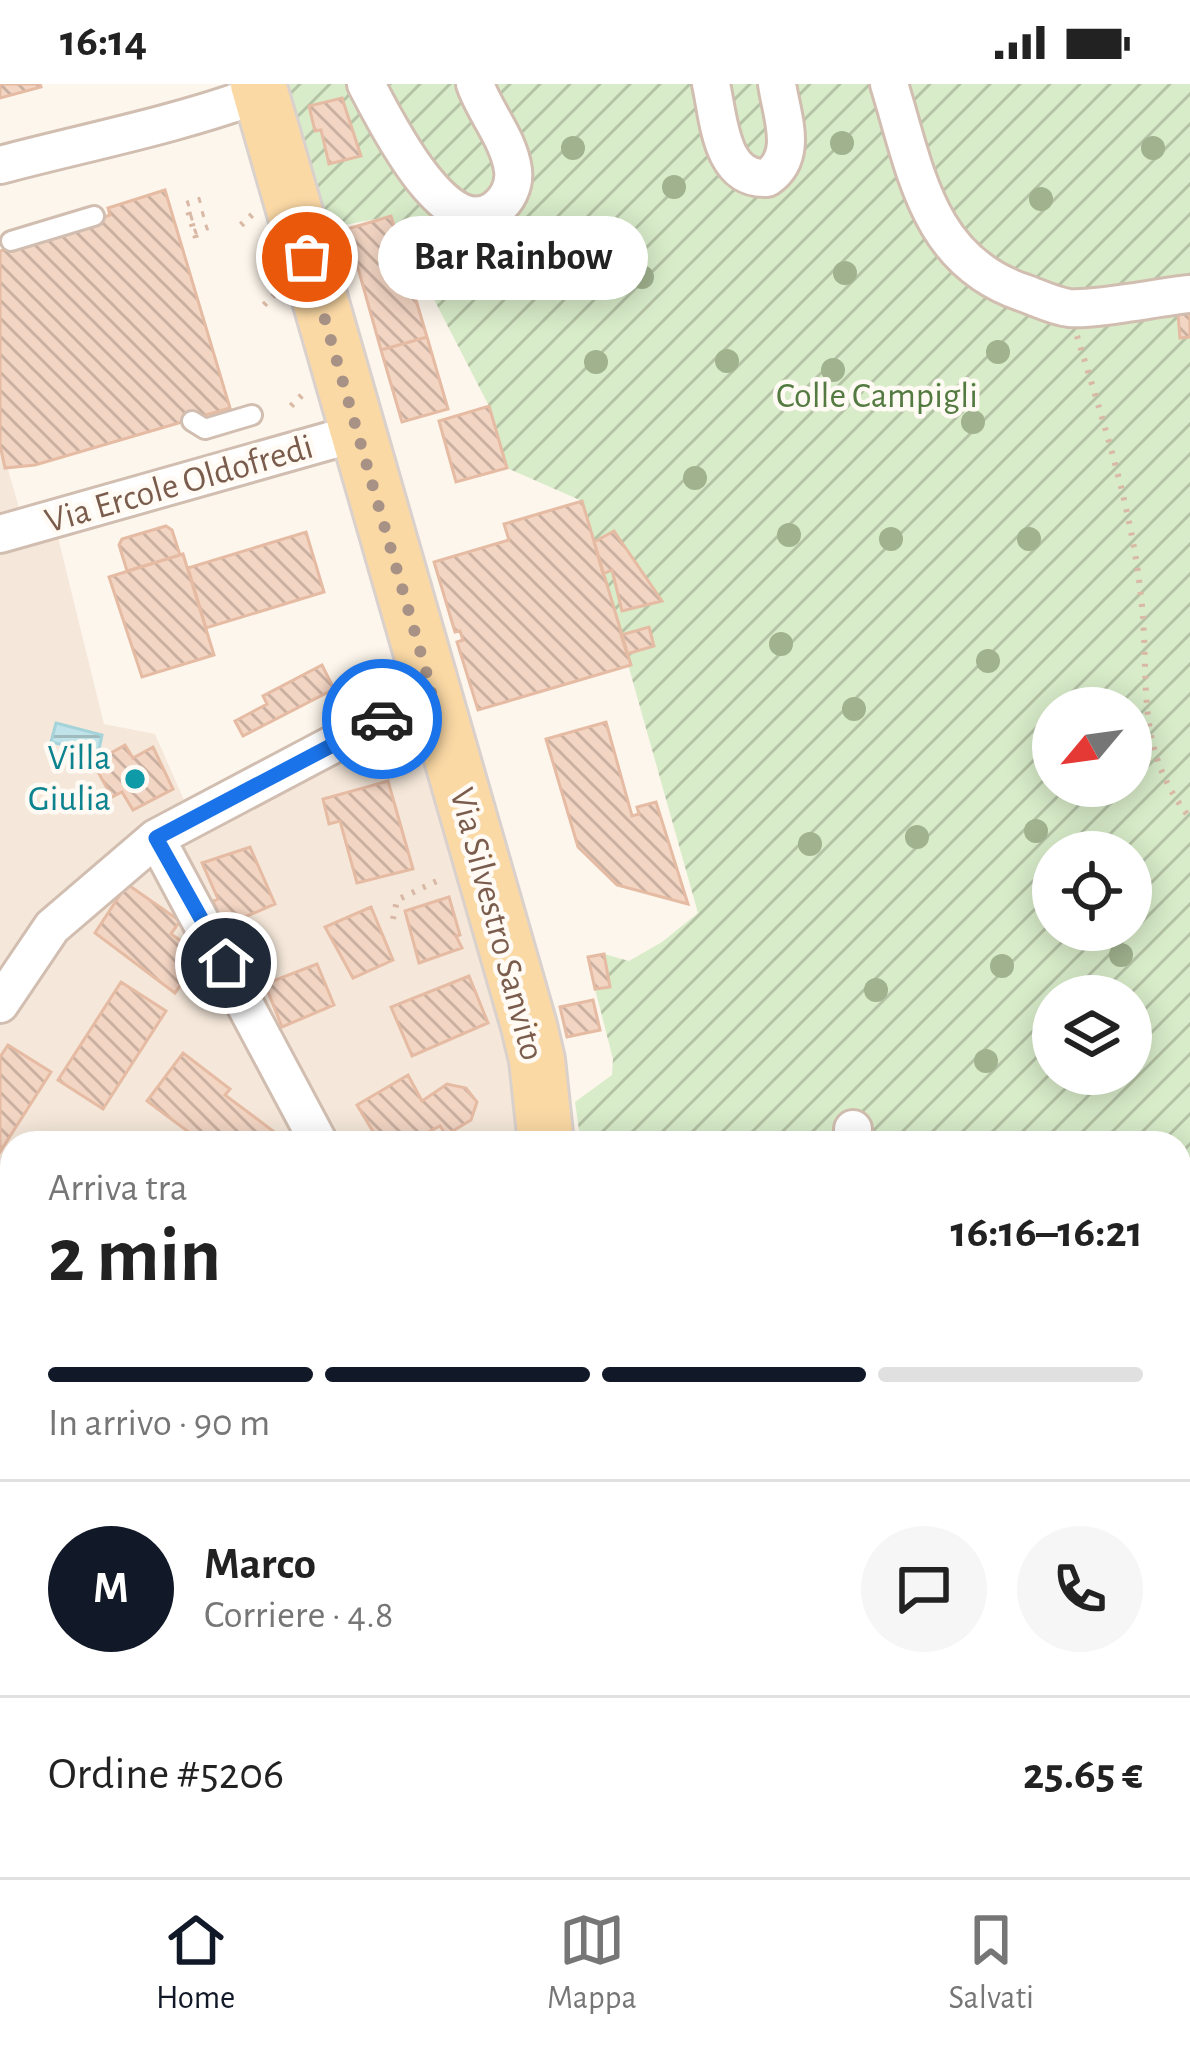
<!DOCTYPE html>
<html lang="it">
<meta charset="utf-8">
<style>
:root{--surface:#fff;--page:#f6f6f6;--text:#222;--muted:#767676;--line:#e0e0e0;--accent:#111827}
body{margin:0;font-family:"Alegreya Sans",sans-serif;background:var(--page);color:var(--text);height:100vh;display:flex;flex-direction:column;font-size:45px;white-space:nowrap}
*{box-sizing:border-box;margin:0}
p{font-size:39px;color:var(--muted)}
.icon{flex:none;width:66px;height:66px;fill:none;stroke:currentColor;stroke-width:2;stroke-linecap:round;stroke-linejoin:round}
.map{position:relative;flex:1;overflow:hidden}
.drawer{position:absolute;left:0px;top:1047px;width:1191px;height:747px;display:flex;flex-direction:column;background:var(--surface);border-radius:36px 36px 0 0;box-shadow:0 6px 30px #0003}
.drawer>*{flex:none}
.needle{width:78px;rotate:241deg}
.fabs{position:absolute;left:1032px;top:603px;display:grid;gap:24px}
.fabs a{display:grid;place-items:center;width:120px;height:120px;border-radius:50%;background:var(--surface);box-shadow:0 6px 30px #0003;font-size:60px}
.pin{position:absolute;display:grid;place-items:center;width:102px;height:102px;color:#fff;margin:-51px;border:6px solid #fff;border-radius:50%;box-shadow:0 3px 12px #0007}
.courier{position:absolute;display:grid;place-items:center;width:120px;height:120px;margin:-60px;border:9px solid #1a73e8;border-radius:50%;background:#fff;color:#222;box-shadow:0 3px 15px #0007}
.bubble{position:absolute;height:84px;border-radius:42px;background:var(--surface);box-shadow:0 6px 30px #0003;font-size:39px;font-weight:700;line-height:84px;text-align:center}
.overview em{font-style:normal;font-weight:700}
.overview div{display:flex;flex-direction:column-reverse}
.overview{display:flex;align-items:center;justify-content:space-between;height:204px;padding:0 48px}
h1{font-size:78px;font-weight:700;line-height:90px}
.bar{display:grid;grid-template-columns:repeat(4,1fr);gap:18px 12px;align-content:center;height:144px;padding:0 48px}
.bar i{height:15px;border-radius:9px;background:var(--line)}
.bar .current{background:var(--accent)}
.bar p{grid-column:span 4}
.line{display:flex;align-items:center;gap:30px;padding:0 48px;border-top:3px solid var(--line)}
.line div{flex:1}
.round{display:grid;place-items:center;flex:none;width:126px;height:126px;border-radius:63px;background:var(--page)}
.status{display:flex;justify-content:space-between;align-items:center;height:84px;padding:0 60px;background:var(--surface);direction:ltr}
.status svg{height:33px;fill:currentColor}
.tab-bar{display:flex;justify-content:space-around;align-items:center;height:168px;border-top:3px solid var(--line);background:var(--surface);font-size:33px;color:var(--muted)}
.tab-bar a{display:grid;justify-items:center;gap:6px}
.tab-bar .current{color:var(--accent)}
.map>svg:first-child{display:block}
</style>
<div class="status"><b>16:14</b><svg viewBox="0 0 49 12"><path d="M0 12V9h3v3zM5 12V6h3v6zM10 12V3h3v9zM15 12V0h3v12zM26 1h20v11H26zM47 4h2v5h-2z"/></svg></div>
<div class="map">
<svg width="1190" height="1793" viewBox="0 0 1190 1793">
<defs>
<pattern id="garden-furrows" width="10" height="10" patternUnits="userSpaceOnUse" patternTransform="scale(3)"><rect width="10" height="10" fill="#d8ecc9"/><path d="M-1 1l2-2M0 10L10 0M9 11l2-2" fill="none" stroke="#b4c2a5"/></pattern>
<pattern id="water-rules" width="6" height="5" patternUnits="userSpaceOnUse" patternTransform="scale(3)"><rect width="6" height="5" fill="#bfe3e8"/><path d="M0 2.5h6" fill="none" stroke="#a0bbbe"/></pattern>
<pattern id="building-back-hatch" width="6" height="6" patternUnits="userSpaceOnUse" patternTransform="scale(3)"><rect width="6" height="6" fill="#f3d5c3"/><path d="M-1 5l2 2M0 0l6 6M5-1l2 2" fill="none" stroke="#cab0a1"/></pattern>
</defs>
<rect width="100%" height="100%" fill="#fdf6ec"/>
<path fill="#f5e8da" d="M 0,358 L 20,427 L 50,421 L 104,640 L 155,650 L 199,750 L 423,626 L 513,936 L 528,1059 L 12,1059 L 12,1782 L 72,1782 L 70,1793 L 0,1793 Z
M 1179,1491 L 1190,1494 L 1190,1733 L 1179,1744 Z
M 223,1782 L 366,1782 L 362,1793 L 267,1793 Z"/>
<path fill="url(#garden-furrows)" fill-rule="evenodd" d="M 277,0 L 1190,0 L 1190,1441 L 1179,1439 L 1179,1299 L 1190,1279 L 1179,1267 L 1179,1059 L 586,1059 L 580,1053 L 575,1018 L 612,991 L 613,975 L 595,905 L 609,902 L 604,870 L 629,877 L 662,858 L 698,829 L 582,417 L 507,384 L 489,322 L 391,132 L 324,145 ZM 1053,624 L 1131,624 L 1131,702 L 1053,702 ZM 1053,768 L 1131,768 L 1131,846 L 1053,846 ZM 1053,912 L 1131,912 L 1131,990 L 1053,990 Z"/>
<path fill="url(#water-rules)" stroke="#a5d3da" stroke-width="3" d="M 56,639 L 102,651 L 98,670 L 51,658 Z"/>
<path fill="url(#building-back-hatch)" stroke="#e6bba3" stroke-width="3" d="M 0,0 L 40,0 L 41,3 L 0,14 Z
M 342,14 L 361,72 L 329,80 L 321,46 L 315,47 L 309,22 Z
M 165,106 L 230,324 L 35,381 L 5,384 L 0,361 L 0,167 L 110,131 L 108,124 Z
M 391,132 L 427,253 L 381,266 L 347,145 Z
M 1190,218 L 1190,253 L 1180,254 L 1177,219 Z
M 427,253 L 448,325 L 402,338 L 381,266 Z
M 489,322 L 507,384 L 456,398 L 439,337 Z
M 582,417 L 631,581 L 478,626 L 457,558 L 463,556 L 460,547 L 455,548 L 434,478 L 509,456 L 504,440 Z
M 166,442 L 172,446 L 180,471 L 127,487 L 119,461 L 122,455 Z
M 614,447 L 662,517 L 622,527 L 612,486 L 603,490 L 594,458 Z
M 306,448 L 324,508 L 206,544 L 188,484 Z
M 183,470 L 214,571 L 142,593 L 109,493 Z
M 649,543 L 654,562 L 627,570 L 621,551 Z
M 322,581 L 334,605 L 243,652 L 235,637 L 267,620 L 263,612 Z
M 606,638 L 632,732 L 639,730 L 637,723 L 656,718 L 688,820 L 617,801 L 578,763 L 546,655 Z
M 125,661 L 133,674 L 153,663 L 173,705 L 133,726 L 122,708 L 112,713 L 93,679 Z
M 388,697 L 413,785 L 357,799 L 340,737 L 329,740 L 323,715 Z
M 250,763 L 275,820 L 224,842 L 213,817 L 218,815 L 202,779 Z
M 127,800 L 180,837 L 171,850 L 201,871 L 175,909 L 95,849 Z
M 449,813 L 460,851 L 456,852 L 462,864 L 419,879 L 405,827 Z
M 371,823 L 393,876 L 353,894 L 325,843 Z
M 604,870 L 610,903 L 595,905 L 588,873 Z
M 317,880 L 334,921 L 282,943 L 265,900 Z
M 469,892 L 488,939 L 412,972 L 391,923 Z
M 121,898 L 166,927 L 103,1025 L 58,996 Z
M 593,916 L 600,946 L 567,953 L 560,923 Z
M 8,961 L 51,988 L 0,1068 L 0,973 Z
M 183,969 L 230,1005 L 225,1011 L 273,1047 L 263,1059 L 191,1059 L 194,1052 L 147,1017 Z
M 408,991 L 422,1017 L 447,1000 L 466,1004 L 477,1018 L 471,1036 L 446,1051 L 440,1042 L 408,1059 L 380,1059 L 357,1021 Z
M 0,1132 L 12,1140 L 12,1192 L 5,1187 L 0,1190 Z
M 12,1507 L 12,1553 L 0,1553 L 0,1508 Z
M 613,1782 L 672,1782 L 678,1793 L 613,1793 Z
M 672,1782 L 826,1782 L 828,1784 L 825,1793 L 678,1793 Z"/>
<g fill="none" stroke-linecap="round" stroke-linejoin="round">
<defs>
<path id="lane" d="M 11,157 L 94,132
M 192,337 L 205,345 L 252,331
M 1179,1274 L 1188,1273"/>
<path id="street" d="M 366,0 C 384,34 445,160 494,126 C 507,117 515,102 513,86 C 509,55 485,29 475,0
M 711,0 C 719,35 720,96 767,94 C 799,72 782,33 777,0
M 889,0 C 916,87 927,177 1024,209 C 1038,214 1054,222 1069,224 C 1097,226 1159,213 1190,210
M 0,81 C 87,58 176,41 260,10
M 0,450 L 357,349
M 156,754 L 319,1059
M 0,920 L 52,843 L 156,754 L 432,608
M 853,1059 L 853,1045
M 1179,1147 L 1190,1146
M 1179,1581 L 1190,1587
M 0,1638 L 12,1641
M 853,1782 L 865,1793"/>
<path id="secondary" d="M 1179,1472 L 1190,1474"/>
<path id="primary" d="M 258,0 L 529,942 L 537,976 L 546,1059
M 555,1782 L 555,1793"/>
</defs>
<use href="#lane" stroke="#d1beb0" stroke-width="24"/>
<use href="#street" stroke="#d1beb0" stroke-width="42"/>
<use href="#secondary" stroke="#d6c0b0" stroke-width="57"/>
<use href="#primary" stroke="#dad1cd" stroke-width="60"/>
<path stroke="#d9b8a5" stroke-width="6" stroke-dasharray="3 9" stroke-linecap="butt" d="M 190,134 L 210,128
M 241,141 L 254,129
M 194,148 L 214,141
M 196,154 L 186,120 L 206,114
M 264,221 L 276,209
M 1077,252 C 1103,336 1132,425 1141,513 C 1151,596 1132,662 1190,734
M 291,322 L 304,309
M 393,835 L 397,816 L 443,794"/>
<use href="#lane" stroke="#fff" stroke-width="18"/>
<use href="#street" stroke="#fff" stroke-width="36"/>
<use href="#secondary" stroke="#fff" stroke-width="51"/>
<use href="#primary" stroke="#fbd9a5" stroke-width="54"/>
</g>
<g fill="#a0b28e">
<circle cx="842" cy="59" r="12"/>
<circle cx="573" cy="64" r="12"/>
<circle cx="1153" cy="64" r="12"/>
<circle cx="674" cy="103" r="12"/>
<circle cx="1041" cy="115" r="12"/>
<circle cx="845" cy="189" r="12"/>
<circle cx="642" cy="193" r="12"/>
<circle cx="998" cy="268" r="12"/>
<circle cx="727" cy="277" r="12"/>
<circle cx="596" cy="278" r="12"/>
<circle cx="833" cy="286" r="12"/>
<circle cx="973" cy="338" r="12"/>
<circle cx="695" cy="394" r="12"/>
<circle cx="789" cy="451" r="12"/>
<circle cx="891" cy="455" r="12"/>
<circle cx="1029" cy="455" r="12"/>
<circle cx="781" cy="560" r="12"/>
<circle cx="988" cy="577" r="12"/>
<circle cx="854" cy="625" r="12"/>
<circle cx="1036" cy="747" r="12"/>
<circle cx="917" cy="753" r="12"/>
<circle cx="810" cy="760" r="12"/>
<circle cx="1121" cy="871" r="12"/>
<circle cx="1002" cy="882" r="12"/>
<circle cx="876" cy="906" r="12"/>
<circle cx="986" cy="977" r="12"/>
</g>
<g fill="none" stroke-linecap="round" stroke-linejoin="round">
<path stroke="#a89285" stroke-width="12" stroke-dasharray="0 21.6" d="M 307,173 L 432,608 L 382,635"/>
<path stroke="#1a73e8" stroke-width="15" d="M 226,879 L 156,754 L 382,635"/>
</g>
<circle fill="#0f9aa8" stroke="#fffaf3" stroke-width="4.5" cx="135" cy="695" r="12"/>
<g text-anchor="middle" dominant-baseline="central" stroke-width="9" stroke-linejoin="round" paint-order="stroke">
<g font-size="36" fill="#537a41" stroke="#fffaf3">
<text x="877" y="312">Colle Campigli</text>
</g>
<g font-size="36" fill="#7a5c4d" stroke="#fffaf3">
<text transform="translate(179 400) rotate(-16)">Via Ercole Oldofredi</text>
<text transform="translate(497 840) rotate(75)">Via Silvestro Sanvito</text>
</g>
<g font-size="36" fill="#0d838f" stroke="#fffaf3" text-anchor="end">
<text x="111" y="674">Villa<tspan x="111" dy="41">Giulia</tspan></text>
</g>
</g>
</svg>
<div class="fabs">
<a><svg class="needle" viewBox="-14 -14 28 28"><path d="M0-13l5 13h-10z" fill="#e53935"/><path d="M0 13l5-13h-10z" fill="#767676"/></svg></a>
<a><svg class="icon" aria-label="locate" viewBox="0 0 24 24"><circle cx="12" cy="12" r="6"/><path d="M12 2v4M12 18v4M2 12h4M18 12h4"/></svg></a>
<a><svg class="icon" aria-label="layers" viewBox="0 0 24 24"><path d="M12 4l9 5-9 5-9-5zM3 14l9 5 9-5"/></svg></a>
</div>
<div class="pin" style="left:307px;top:173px;background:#ea580c"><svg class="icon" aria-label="bag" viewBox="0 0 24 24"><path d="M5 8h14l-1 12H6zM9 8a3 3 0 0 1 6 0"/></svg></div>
<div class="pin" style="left:226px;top:879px;background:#1f2937"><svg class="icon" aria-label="home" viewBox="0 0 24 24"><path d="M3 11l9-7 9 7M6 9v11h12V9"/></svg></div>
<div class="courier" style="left:382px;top:635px"><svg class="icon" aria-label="car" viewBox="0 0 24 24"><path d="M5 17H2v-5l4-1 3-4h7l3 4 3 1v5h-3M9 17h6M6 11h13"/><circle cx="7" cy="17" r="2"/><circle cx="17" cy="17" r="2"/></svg></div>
<div class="bubble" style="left:378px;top:132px;width:270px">Bar Rainbow</div>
<section class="drawer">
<div class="overview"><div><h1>2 min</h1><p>Arriva tra</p></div><em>16:16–16:21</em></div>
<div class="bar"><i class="current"></i><i class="current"></i><i class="current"></i><i></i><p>In arrivo · 90 m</p></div>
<div class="line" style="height:216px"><b class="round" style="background:var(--accent);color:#fff">M</b><div><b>Marco</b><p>Corriere · 4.8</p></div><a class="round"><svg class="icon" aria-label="chat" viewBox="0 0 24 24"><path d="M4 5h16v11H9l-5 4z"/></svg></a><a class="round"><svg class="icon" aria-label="phone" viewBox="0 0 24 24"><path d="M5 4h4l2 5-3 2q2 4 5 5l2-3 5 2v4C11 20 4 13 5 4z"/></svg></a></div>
<div class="line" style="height:156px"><div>Ordine #5206</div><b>25.65 €</b></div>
</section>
</div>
<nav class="tab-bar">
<a class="current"><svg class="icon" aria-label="home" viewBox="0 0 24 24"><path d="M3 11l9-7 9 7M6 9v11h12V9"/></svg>Home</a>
<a><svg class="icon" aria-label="map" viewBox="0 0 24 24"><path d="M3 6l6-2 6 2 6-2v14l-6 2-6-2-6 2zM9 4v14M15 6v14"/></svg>Mappa</a>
<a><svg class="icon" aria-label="saved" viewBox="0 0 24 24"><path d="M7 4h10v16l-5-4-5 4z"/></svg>Salvati</a>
</nav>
